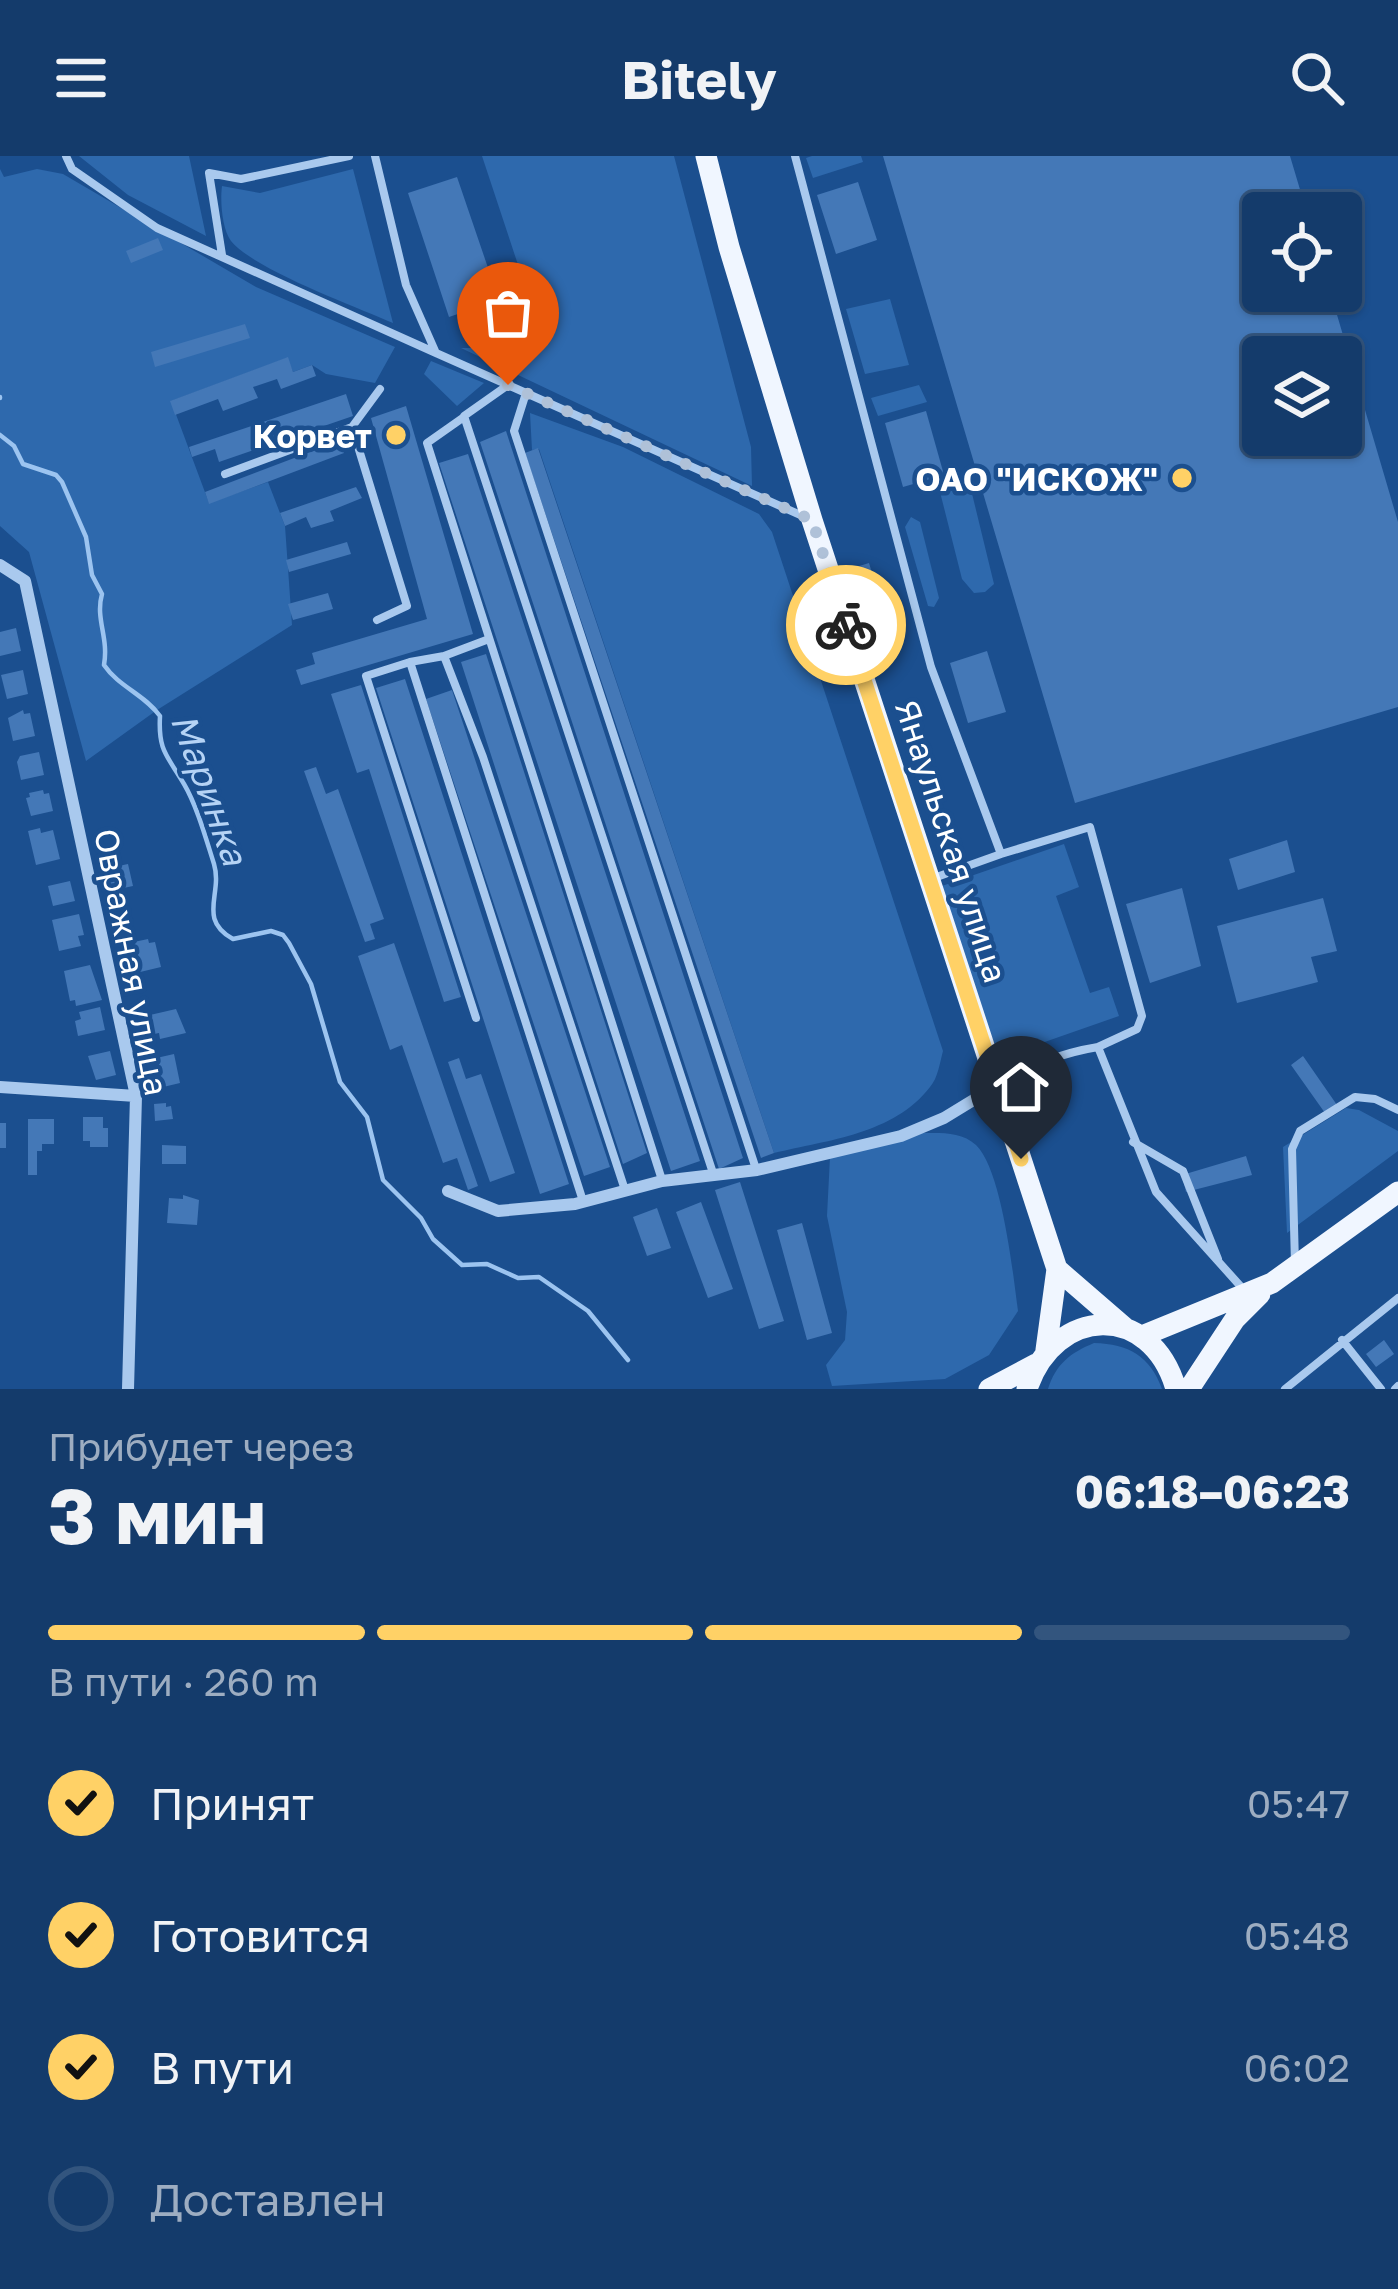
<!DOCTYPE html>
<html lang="ru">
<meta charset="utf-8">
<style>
:root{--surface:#143b6b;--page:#1d4271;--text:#f1f3f6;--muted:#9dadc1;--line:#33557e;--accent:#ffd166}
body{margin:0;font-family:"Golos Text",sans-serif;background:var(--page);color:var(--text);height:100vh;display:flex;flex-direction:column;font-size:45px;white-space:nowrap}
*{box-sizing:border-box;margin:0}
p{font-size:39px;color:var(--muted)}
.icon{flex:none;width:66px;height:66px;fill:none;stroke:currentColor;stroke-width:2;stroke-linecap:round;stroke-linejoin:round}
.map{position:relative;height:1233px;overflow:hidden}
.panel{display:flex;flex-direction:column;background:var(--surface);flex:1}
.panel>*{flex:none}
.controls{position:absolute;left:1242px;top:36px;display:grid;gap:24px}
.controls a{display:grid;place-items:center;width:120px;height:120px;border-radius:12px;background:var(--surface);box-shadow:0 3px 9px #0004,0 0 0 3px var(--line);font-size:60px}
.pin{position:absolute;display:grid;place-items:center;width:102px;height:102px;color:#fff;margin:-123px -51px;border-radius:50% 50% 50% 0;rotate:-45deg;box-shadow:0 0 12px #0007}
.pin .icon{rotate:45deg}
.courier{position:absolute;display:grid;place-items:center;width:120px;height:120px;margin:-60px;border:9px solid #ffd166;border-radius:50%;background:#fff;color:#222;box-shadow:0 3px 15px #0007}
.summary em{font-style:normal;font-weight:700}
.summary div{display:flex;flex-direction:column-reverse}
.summary{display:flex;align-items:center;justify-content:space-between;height:204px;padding:0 48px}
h1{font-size:78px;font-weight:700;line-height:90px}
.bar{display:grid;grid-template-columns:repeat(4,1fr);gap:18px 12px;align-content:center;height:144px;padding:0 48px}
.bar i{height:15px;border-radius:9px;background:var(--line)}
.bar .active{background:var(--accent)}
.bar p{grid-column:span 4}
ol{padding:0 48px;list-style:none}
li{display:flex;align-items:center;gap:36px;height:132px}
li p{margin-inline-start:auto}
li .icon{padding:12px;border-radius:50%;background:var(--accent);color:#111;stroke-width:4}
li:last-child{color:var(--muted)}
li i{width:66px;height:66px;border:6px solid var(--line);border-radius:50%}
header{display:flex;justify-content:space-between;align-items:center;height:156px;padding:0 48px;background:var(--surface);font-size:54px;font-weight:700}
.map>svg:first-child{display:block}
</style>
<header><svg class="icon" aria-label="menu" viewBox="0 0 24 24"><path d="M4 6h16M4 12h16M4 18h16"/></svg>Bitely<svg class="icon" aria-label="search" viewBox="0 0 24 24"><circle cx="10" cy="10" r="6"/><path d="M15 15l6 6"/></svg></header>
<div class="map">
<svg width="1398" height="1233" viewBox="0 0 1398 1233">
<rect width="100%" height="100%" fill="#1b4f8f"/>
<path fill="#2e69ad" d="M 79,0 L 189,0 L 206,80 L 128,39 Z
M 482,0 L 674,0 L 751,291 L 752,330 L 461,192 L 512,192 L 530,145 Z
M 812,0 L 861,0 L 863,6 L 813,22 L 806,2 Z
M 0,13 L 4,21 L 37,13 L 63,18 L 256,131 L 395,191 L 375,227 L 326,218 L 312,209 L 293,216 L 287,202 L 171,245 L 209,347 L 268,326 L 285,370 L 292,469 L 157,554 L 86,605 L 29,396 L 0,370 Z
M 353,13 L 393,167 C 355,150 255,114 231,85 C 222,73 220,45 222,30 L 260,37 Z
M 890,143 L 909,209 L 865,218 L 846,153 Z
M 431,205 L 484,227 L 457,250 L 424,218 Z
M 919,229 L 927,246 L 878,260 L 871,242 Z
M 530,257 L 623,291 L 759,358 L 772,376 L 943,895 C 940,906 938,922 930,931 C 894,978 828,984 774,997 L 539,293 L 532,294 Z
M 967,317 L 994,428 L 985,436 L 974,437 L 962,423 L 938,328 Z
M 911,361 L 920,366 L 939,442 L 934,451 L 928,450 L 905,371 Z
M 1064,688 L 1079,731 L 1056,740 L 1090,837 L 1109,831 L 1119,860 L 999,902 L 939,731 Z
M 1346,952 L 1359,954 L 1398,975 L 1398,995 L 1287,1077 L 1283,991 Z
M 921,977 C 939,977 961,975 976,989 C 1002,1014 1013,1118 1018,1155 L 989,1199 L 945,1223 L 832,1230 L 826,1209 L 845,1184 L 847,1156 L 827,1060 L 830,1001 Z
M 1094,1187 C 1129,1188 1150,1200 1162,1233 L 1048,1233 C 1056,1208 1070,1197 1094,1187 Z"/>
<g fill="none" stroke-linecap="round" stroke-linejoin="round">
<path stroke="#9cc4f0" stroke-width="4.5" d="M 0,241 L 0,242
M 0,279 L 14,290 L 23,308 L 56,319 L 62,326 L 86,381 L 92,419 L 102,438 C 95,463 109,481 104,509 C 119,531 144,538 160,560 C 158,595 167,599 184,628 C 197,650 206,683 214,708 C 223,738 197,763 233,783 L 271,775 L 283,779 L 289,787 L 311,828 L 340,926 L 367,961 L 383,1024 L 421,1062 L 433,1083 L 462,1109 L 487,1108 L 518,1122 L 539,1121 L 588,1155 L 628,1204"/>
</g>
<path fill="#4478b7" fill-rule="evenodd" d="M 883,0 L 1290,0 L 1307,57 L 1263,57 L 1263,135 L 1330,135 L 1398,366 L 1398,551 L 1075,647 ZM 1263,201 L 1341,201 L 1341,279 L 1263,279 Z
M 457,21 L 499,144 L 449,161 L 408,37 Z
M 858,26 L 877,84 L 836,98 L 817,39 Z
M 158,82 L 163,94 L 131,107 L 126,95 Z
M 245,168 L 250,182 L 155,211 L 151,196 Z
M 288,201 L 293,216 L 312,209 L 316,220 L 281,233 L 277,223 L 253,231 L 258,242 L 223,255 L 218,243 L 175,259 L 170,245 Z
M 346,238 L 353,260 L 219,306 L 215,293 L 192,301 L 189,291 Z
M 406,250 L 473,478 L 301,529 L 296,514 L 315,508 L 312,497 L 427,463 L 371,262 Z
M 926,255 L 944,319 L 903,331 L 885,267 Z
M 506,275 L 743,1002 L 719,1013 L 480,286 Z
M 339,285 L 344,297 L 209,348 L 205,336 Z
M 538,292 L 774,997 L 761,1002 L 525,297 Z
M 468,298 L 700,1005 L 671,1015 L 439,307 Z
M 356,331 L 362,342 L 330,355 L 334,365 L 311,372 L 306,361 L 285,370 L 280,357 Z
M 347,386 L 351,398 L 289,416 L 286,404 Z
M 869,407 L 876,430 L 863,434 L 856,411 Z
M 328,437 L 333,453 L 293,464 L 288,448 Z
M 16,472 L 21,495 L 0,500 L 0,476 Z
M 987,495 L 1006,556 L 968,567 L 950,507 Z
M 486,498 L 647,997 L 623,1008 L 461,506 Z
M 23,514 L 28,538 L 7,543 L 1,519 Z
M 405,523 L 569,1028 L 540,1038 L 376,532 Z
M 361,529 L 461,841 L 444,846 L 369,613 L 357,617 L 331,538 Z
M 452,534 L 610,1011 L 584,1020 L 426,543 Z
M 23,554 L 24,558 L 30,557 L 35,580 L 13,585 L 8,562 Z
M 39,596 L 44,619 L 21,624 L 17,606 L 20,600 Z
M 316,611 L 326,638 L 338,633 L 384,763 L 370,768 L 375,783 L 365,786 L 304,615 Z
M 43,634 L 44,638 L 49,637 L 53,655 L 31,660 L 26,642 L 30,641 L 29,637 Z
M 40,672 L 41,677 L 53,674 L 60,703 L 36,709 L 28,675 Z
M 1287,684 L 1295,716 L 1238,734 L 1229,703 Z
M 128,708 L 133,730 L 114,734 L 106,719 L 111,718 L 109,712 Z
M 70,725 L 75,745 L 53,750 L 48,730 Z
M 1182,732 L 1201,810 L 1150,827 L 1126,748 Z
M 1323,742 L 1337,795 L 1311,801 L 1318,826 L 1237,847 L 1217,770 Z
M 79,758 L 84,779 L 78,780 L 81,790 L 59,795 L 52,764 Z
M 148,783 L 149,787 L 155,786 L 161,811 L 136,817 L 131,791 L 135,790 L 134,786 Z
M 394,787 L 478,1030 L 468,1034 L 457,1002 L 443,1007 L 402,889 L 390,894 L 358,800 Z
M 90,809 L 102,844 L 76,850 L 75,844 L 70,845 L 64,815 Z
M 100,851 L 105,874 L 78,880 L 75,865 L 81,863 L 79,856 Z
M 176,853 L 186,877 L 160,883 L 159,877 L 154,878 L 150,859 Z
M 110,895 L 116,919 L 96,924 L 88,900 Z
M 174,898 L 180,927 L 159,932 L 152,903 Z
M 1303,900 L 1337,949 L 1325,957 L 1291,909 Z
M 459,902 L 466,923 L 481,918 L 515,1017 L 490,1026 L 448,906 Z
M 166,947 L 166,951 L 171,950 L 173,963 L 155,965 L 154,948 Z
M 83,961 L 103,961 L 103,972 L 108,972 L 108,991 L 90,991 L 90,985 L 83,985 Z
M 28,963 L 54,963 L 54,988 L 42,988 L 42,995 L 37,995 L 37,1019 L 28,1019 Z
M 0,967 L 6,967 L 6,992 L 0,992 Z
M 162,989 L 186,990 L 186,1008 L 162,1008 Z
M 1246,1000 L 1252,1019 L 1186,1036 L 1182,1019 Z
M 740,1026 L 784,1165 L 759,1173 L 715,1034 Z
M 183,1039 L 199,1044 L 197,1069 L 167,1067 L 169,1042 L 183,1043 Z
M 701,1046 L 733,1133 L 708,1142 L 676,1056 Z
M 657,1052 L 671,1092 L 647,1100 L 633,1061 Z
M 802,1067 L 832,1177 L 807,1184 L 777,1074 Z
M 1384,1184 L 1394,1198 L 1376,1211 L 1366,1198 Z"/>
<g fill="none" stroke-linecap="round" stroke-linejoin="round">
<path stroke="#a9c9ee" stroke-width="8" d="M 66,0 L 72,13 L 157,72 L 436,197 L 406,129 L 375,0
M 795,0 L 931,511 L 1001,698 L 931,723
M 222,99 L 209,17 L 241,23 L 349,0
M 436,197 L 805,361
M 508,229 L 464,260 L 713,1017
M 526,237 L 514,275 L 756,1013
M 464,261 L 427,287 L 662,1024
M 352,271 L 407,450 L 377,464
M 225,318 L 352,271 L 380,233
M 489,483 L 444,500 L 483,601 L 625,1034
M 444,500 L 410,506 L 583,1045
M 410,506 L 366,520 L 476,862
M 1001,698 L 1090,671 L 1142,860 L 1137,873 L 1098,891
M 1000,928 C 1032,909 1061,897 1098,891 L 1156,1036 L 1243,1133
M 1133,986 L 1183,1015 L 1218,1103
M 1295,1108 L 1292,993 L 1300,975 L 1355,941 L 1375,943 L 1398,954
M 1342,1184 L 1381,1233
M 1285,1233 L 1398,1142
M 1395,1233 L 1398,1230"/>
<path stroke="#a9c9ee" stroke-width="12" d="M 0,409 L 25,425 L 136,940 L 128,1233
M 0,931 L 136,940
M 448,1035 L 498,1055 L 575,1048 L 662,1025 L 757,1014 L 901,980 L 944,962 L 998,929"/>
<path stroke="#f0f6ff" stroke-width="21" d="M 706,0 L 729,91 L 812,364 L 1057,1113 L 1046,1194
M 1057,1113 L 1124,1171
M 1142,1180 L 1272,1127 L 1398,1036
M 989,1233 L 1036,1208
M 1027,1233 C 1055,1149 1151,1146 1176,1233
M 1189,1233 L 1235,1163 L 1260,1138"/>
</g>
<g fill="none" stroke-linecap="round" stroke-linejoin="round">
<path stroke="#afc1d8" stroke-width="12" stroke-dasharray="0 21.6" d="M 508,229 L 812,364 L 846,469"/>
<path stroke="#ffd166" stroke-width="15" d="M 846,469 L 1021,1003"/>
</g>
<g fill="#ffd166" stroke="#1b4f8f" stroke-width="4.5">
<circle cx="396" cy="279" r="12"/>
<circle cx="1182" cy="322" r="12"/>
</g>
<g text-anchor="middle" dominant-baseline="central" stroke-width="9" stroke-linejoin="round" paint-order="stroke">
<g font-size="33" font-weight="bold" fill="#fff" stroke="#1b4f8f" text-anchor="end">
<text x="372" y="279">Корвет</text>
<text x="1158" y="322">ОАО "ИСКОЖ"</text>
</g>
<g font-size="33" fill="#fff" stroke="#1b4f8f">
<text transform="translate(952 685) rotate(72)">Янаульская улица</text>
<text transform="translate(132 806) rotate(79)">Овражная улица</text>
</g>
<g font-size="36" font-style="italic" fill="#b5d3f5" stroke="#1b4f8f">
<text transform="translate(210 633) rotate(70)">Маринка</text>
</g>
</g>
</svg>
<div class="controls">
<a><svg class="icon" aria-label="locate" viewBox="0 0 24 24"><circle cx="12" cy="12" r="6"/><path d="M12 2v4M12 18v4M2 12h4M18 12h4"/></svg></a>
<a><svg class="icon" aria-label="layers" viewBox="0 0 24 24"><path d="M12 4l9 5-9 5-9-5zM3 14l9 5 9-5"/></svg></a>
</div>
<div class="pin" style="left:508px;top:229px;background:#ea580c"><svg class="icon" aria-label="bag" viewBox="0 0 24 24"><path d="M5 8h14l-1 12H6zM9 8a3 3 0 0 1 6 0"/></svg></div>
<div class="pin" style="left:1021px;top:1003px;background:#1f2937"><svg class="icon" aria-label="home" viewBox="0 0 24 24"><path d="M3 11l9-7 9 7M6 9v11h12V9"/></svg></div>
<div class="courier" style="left:846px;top:469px"><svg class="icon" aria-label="bike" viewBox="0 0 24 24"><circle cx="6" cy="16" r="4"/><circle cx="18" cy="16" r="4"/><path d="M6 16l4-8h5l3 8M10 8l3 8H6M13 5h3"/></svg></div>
</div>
<section class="panel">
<div class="summary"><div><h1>3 мин</h1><p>Прибудет через</p></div><em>06:18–06:23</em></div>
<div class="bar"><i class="active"></i><i class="active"></i><i class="active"></i><i></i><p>В пути · 260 m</p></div>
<ol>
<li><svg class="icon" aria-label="check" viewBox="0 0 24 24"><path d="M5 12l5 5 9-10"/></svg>Принят<p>05:47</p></li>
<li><svg class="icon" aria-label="check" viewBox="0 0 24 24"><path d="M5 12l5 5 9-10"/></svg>Готовится<p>05:48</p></li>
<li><svg class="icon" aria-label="check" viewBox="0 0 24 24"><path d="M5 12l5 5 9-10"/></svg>В пути<p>06:02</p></li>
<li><i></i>Доставлен</li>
</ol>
</section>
